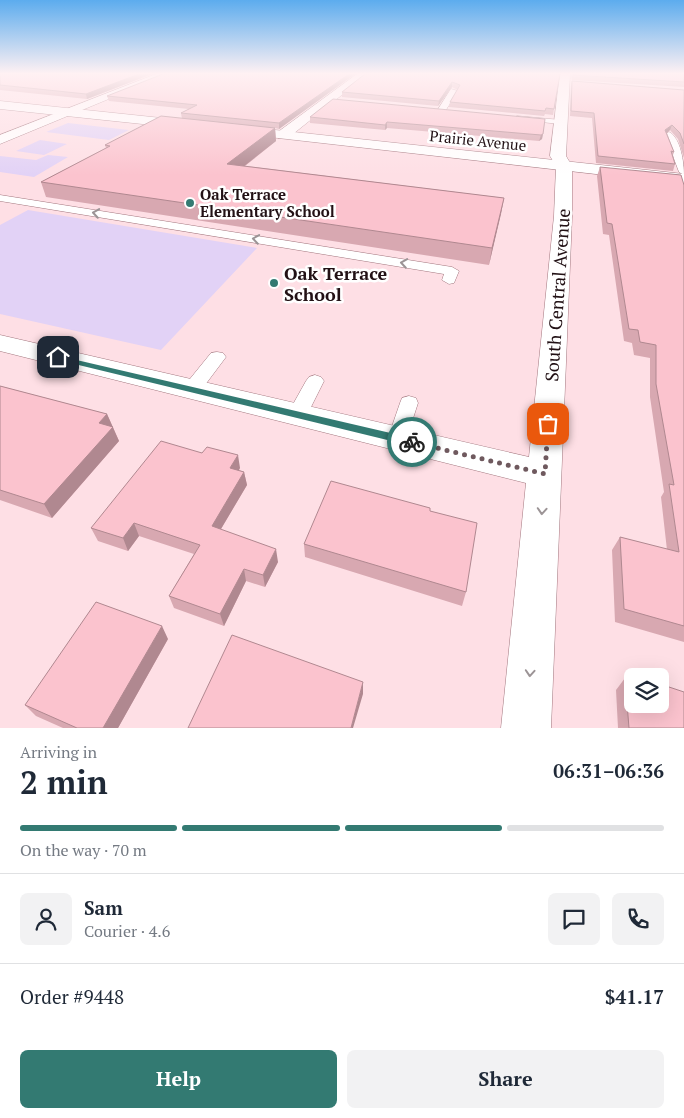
<!DOCTYPE html>
<meta charset="utf-8">
<style>
:root{--surface:#fff;--page:#f2f2f3;--text:#1f2937;--muted:#747a83;--line:#e0e1e3;--accent:#337a72}
body{margin:0;font-family:"PT Serif",serif;background:var(--page);color:var(--text);height:100vh;display:flex;flex-direction:column;font-size:19px;white-space:nowrap}
*{box-sizing:border-box;margin:0}
p{font-size:16px;color:var(--muted)}
.icon{flex:none;width:28px;height:28px;fill:none;stroke:currentColor;stroke-width:2;stroke-linecap:round;stroke-linejoin:round}
.map{position:relative;height:728px;overflow:hidden}
.drawer{display:flex;flex-direction:column;background:var(--surface);flex:1}
.drawer>*{flex:none}
.buttons{position:absolute;left:624px;top:668px;display:grid;gap:10px}
.buttons a{display:grid;place-items:center;width:45px;height:45px;border-radius:8px;background:var(--surface);box-shadow:0 5px 20px #0002;font-size:25px}
.pin{position:absolute;display:grid;place-items:center;width:42px;height:42px;color:#fff;margin:-21px;border-radius:10px;box-shadow:0 2px 8px #0006}
.courier{position:absolute;display:grid;place-items:center;width:50px;height:50px;margin:-25px;border:4px solid #337a72;border-radius:50%;background:#fff;color:#222;box-shadow:0 1px 6px #0007}
.headline em{font-style:normal;font-weight:600}
.headline div{display:flex;flex-direction:column-reverse}
.headline{display:flex;align-items:center;justify-content:space-between;height:85px;padding:0 20px}
h1{font-size:32px;font-weight:600;line-height:38px}
.bar{display:grid;grid-template-columns:repeat(4,1fr);gap:8px 5px;align-content:center;height:60px;padding:0 20px}
.bar i{height:6px;border-radius:4px;background:var(--line)}
.bar .current{background:var(--accent)}
.bar p{grid-column:span 4}
.line{display:flex;align-items:center;gap:12px;padding:0 20px;border-top:1px solid var(--line)}
.line div{flex:1}
.round{display:grid;place-items:center;flex:none;width:52px;height:52px;border-radius:8px;background:var(--page)}
.button{display:flex;gap:10px;margin-top:auto;padding:10px 20px}
.button a{flex:1;height:58px;border-radius:8px;background:var(--accent);color:#fff;font-size:20px;font-weight:600;line-height:58px;text-align:center}
.button a+a{background:var(--page);color:var(--text)}
.map>svg:first-child{display:block}
</style>
<div class="map">
<svg width="684" height="728" viewBox="0 0 684 728">
<rect width="100%" height="100%" fill="#fedfe5"/>
<path fill="#e2d2f6" d="M 68,123 L 129,130 L 109,140 L 46,132 Z
M 40,140 L 67,144 L 44,155 L 16,151 Z
M 48,155 L 68,157 L 34,177 L 0,172 L 0,156 L 36,160 Z
M 28,210 L 257,248 L 161,350 L 0,314 L 0,225 Z"/>
<g fill="none" stroke-linecap="round" stroke-linejoin="round">
<defs>
<path id="lane" d="M 451,89 L 458,91 L 444,113 L 438,113 L 437,111 Z
M 517,116 L 561,120 L 565,122 L 561,124 L 520,120 L 517,120 Z
M 669,132 C 681,138 684,163 684,175 L 679,172 L 665,135 Z
M 0,195 L 452,267 L 459,271 L 454,283 L 449,284 L 442,280 L 444,274 L 0,201 Z
M 217,352 L 223,353 L 226,357 L 199,393 L 192,395 L 185,393 L 183,389 L 185,385 L 211,353 Z
M 315,375 L 321,377 L 324,381 L 307,415 L 304,420 L 297,422 L 290,420 L 287,415 L 306,381 L 309,377 Z
M 409,396 L 416,398 L 418,403 L 405,443 L 398,446 L 391,443 L 388,438 L 400,403 L 402,398 Z"/>
<path id="street" d="M 156,74 L 169,74 L 0,144 L 0,135 Z
M 357,74 L 368,74 L 288,138 L 278,138 L 276,135 L 278,132 Z
M 560,74 L 570,74 L 566,156 L 572,166 L 572,216 L 551,728 L 501,728 L 526,483 L 0,351 L 0,335 L 529,457 L 554,216 L 556,166 L 550,156 Z"/>
<path id="secondary" d="M 0,101 L 190,121 L 197,125 L 190,129 L 0,109 Z
M 238,126 L 684,174 L 684,184 L 233,133 L 231,130 L 233,127 Z"/>
</defs>
<use href="#lane" stroke="#a2767e" stroke-width="1"/>
<use href="#street" stroke="#a2767e" stroke-width="1"/>
<use href="#secondary" stroke="#a2767e" stroke-width="1"/>
<use href="#lane" fill="#fff" fill-rule="evenodd"/>
<use href="#street" fill="#fff" fill-rule="evenodd"/>
<use href="#secondary" fill="#fff" fill-rule="evenodd"/>
</g>
<path fill="#d8a8b1" d="M 0,74 L 152,74 L 87,99 L 0,90 Z
M 355,74 L 279,129 L 275,128 L 276,141 L 245,166 L 504,198 L 489,265 L 46,197 L 41,182 L 106,148 L 105,145 L 182,119 L 181,113 L 189,109 L 109,101 L 107,96 Z
M 365,74 L 560,74 L 553,115 L 545,114 L 544,116 L 449,107 L 450,102 L 458,90 L 452,87 L 438,106 L 342,97 L 342,92 Z
M 571,74 L 684,74 L 684,87 L 572,80 Z
M 572,81 L 684,90 L 684,158 L 678,139 L 670,130 L 667,133 L 674,152 L 673,155 L 675,164 L 673,171 L 596,163 L 592,118 L 570,116 L 571,86 Z
M 310,117 L 545,119 L 542,139 L 539,141 L 387,128 L 385,130 L 310,123 Z
M 600,167 L 684,185 L 684,642 L 615,622 L 612,550 L 620,537 L 667,550 L 661,497 L 664,492 L 650,397 L 650,358 L 634,355 L 632,343 L 624,341 L 609,235 L 603,234 L 597,176 Z
M 0,386 L 107,414 L 119,441 L 52,518 L 0,500 Z
M 240,468 L 239,470 L 244,472 L 247,485 L 221,529 L 278,562 L 265,587 L 246,581 L 224,626 L 174,608 L 169,596 L 194,554 L 139,536 L 128,551 L 98,541 L 91,528 Z
M 430,511 L 466,592 L 462,606 L 305,557 L 304,544 Z
M 168,639 L 118,728 L 63,728 L 36,716 L 25,705 Z
M 625,678 L 684,728 L 618,728 L 616,690 Z"/>
<path fill="#b08890" d="M 139,74 L 152,74 L 87,99 L 86,94 Z
M 349,74 L 355,74 L 279,129 L 279,123 Z
M 452,82 L 452,87 L 438,106 L 439,101 Z
M 387,122 L 387,128 L 385,130 L 385,125 Z
M 672,125 L 670,130 L 663,136 L 665,130 Z
M 275,128 L 276,141 L 229,178 L 227,164 Z
M 543,134 L 542,139 L 539,141 L 541,135 Z
M 504,198 L 501,214 L 489,265 L 492,248 Z
M 107,414 L 119,441 L 52,518 L 44,504 L 99,423 Z
M 238,455 L 240,468 L 232,481 L 230,468 Z
M 244,472 L 247,485 L 215,539 L 212,526 Z
M 134,523 L 139,536 L 128,551 L 123,538 Z
M 276,549 L 278,562 L 265,587 L 263,575 Z
M 244,569 L 246,581 L 224,626 L 220,614 Z
M 162,626 L 168,639 L 118,728 L 103,728 Z
M 363,682 L 363,694 L 353,728 L 351,728 Z"/>
<path fill="#fbc3ce" stroke="#b08890" d="M 0,74 L 139,74 L 86,94 L 0,85 Z
M 163,74 L 349,74 L 279,123 L 181,113 L 197,105 L 107,96 Z
M 365,74 L 560,74 L 554,109 L 546,108 L 545,111 L 450,102 L 460,85 L 452,82 L 439,101 L 342,92 Z
M 573,74 L 684,74 L 684,82 L 573,75 Z
M 572,81 L 684,90 L 684,144 L 680,133 L 672,125 L 665,130 L 674,152 L 671,151 L 675,164 L 598,156 L 594,113 L 571,111 Z
M 333,99 L 545,119 L 543,134 L 541,135 L 387,122 L 385,125 L 310,117 Z
M 161,116 L 275,128 L 227,164 L 504,198 L 492,248 L 41,182 L 110,146 L 105,145 Z
M 600,167 L 681,175 L 684,185 L 684,626 L 624,609 L 620,537 L 679,552 L 669,484 L 674,485 L 656,384 L 656,345 L 640,342 L 638,330 L 629,329 L 612,224 L 607,223 Z
M 0,386 L 107,414 L 99,423 L 113,427 L 44,504 L 0,490 Z
M 161,441 L 202,453 L 207,447 L 238,455 L 230,468 L 244,472 L 212,526 L 276,549 L 263,575 L 244,569 L 220,614 L 169,596 L 200,545 L 134,523 L 123,538 L 91,528 Z
M 331,481 L 430,508 L 430,511 L 477,523 L 466,592 L 304,544 Z
M 96,602 L 162,626 L 103,728 L 77,728 L 25,705 Z
M 232,635 L 363,682 L 351,728 L 188,728 Z
M 625,678 L 632,680 L 632,704 L 660,704 L 660,684 L 684,692 L 684,728 L 629,728 Z"/>
<defs><path id="oneway-chevron" d="M-2-3.5L2.5 0L-2 3.5" fill="none" stroke-width="1.6" stroke-linecap="round" stroke-linejoin="round" transform="scale(1.25)"/></defs>
<g stroke="#9c9496">
<use href="#oneway-chevron" transform="translate(96 213) rotate(-171)"/>
<use href="#oneway-chevron" transform="translate(256 239) rotate(-171)"/>
<use href="#oneway-chevron" transform="translate(404 263) rotate(-171)"/>
<use href="#oneway-chevron" transform="translate(542 511) rotate(94)"/>
<use href="#oneway-chevron" transform="translate(530 673) rotate(94)"/>
</g>
<linearGradient id="sky" x2="0" y2="1"><stop stop-color="#5cacee"/><stop offset="0.42" stop-color="#fff1f3"/><stop offset="1" stop-color="#fff1f3" stop-opacity="0"/></linearGradient>
<rect width="684" height="175" fill="url(#sky)"/>
<path fill="#337a72" d="M 55,355 L 412,438 L 417,442 L 412,446 L 58,360 L 55,359 Z"/>
<g fill="none" stroke-linecap="round" stroke-linejoin="round">
<path stroke="#6f595e" stroke-width="5" stroke-dasharray="0 9" d="M 412,442 L 545,474 L 548,424"/>
</g>
<g fill="#337a72" stroke="#fff" stroke-width="2">
<circle cx="190" cy="203" r="5"/>
<circle cx="274" cy="283" r="5"/>
</g>
<g text-anchor="middle" dominant-baseline="central" stroke-width="5" stroke-linejoin="round" paint-order="stroke">
<g font-size="15" fill="#221115" stroke="#fff">
<text transform="translate(478 140) rotate(6)">Prairie Avenue</text>
</g>
<g font-size="15" font-weight="bold" fill="#221115" stroke="#fff" text-anchor="start">
<text x="200" y="194">Oak Terrace<tspan x="200" dy="17">Elementary School</tspan></text>
</g>
<g font-size="18" font-weight="bold" fill="#221115" stroke="#fff" text-anchor="start">
<text x="284" y="273">Oak Terrace<tspan x="284" dy="21">School</tspan></text>
</g>
<g font-size="18" fill="#221115" stroke="#fff">
<text transform="translate(557 295) rotate(-86)">South Central Avenue</text>
</g>
</g>
</svg>
<div class="buttons">
<a><svg class="icon" aria-label="layers" viewBox="0 0 24 24"><path d="M12 4l9 5-9 5-9-5zM3 14l9 5 9-5"/></svg></a>
</div>
<div class="pin" style="left:548px;top:424px;background:#ea580c"><svg class="icon" aria-label="bag" viewBox="0 0 24 24"><path d="M5 8h14l-1 12H6zM9 8a3 3 0 0 1 6 0"/></svg></div>
<div class="pin" style="left:58px;top:357px;background:#1f2937"><svg class="icon" aria-label="home" viewBox="0 0 24 24"><path d="M3 11l9-7 9 7M6 9v11h12V9"/></svg></div>
<div class="courier" style="left:412px;top:442px"><svg class="icon" aria-label="bike" viewBox="0 0 24 24"><circle cx="6" cy="16" r="4"/><circle cx="18" cy="16" r="4"/><path d="M6 16l4-8h5l3 8M10 8l3 8H6M13 5h3"/></svg></div>
</div>
<section class="drawer">
<div class="headline"><div><h1>2 min</h1><p>Arriving in</p></div><em>06:31–06:36</em></div>
<div class="bar"><i class="current"></i><i class="current"></i><i class="current"></i><i></i><p>On the way · 70 m</p></div>
<div class="line" style="height:90px"><a class="round"><svg class="icon" aria-label="person" viewBox="0 0 24 24"><circle cx="12" cy="8" r="4"/><path d="M4 21q1-7 8-7t8 7"/></svg></a><div><b>Sam</b><p>Courier · 4.6</p></div><a class="round"><svg class="icon" aria-label="chat" viewBox="0 0 24 24"><path d="M4 5h16v11H9l-5 4z"/></svg></a><a class="round"><svg class="icon" aria-label="phone" viewBox="0 0 24 24"><path d="M5 4h4l2 5-3 2q2 4 5 5l2-3 5 2v4C11 20 4 13 5 4z"/></svg></a></div>
<div class="line" style="height:65px"><div>Order #9448</div><b>$41.17</b></div>
<div class="button"><a>Help</a><a>Share</a></div>
</section>
